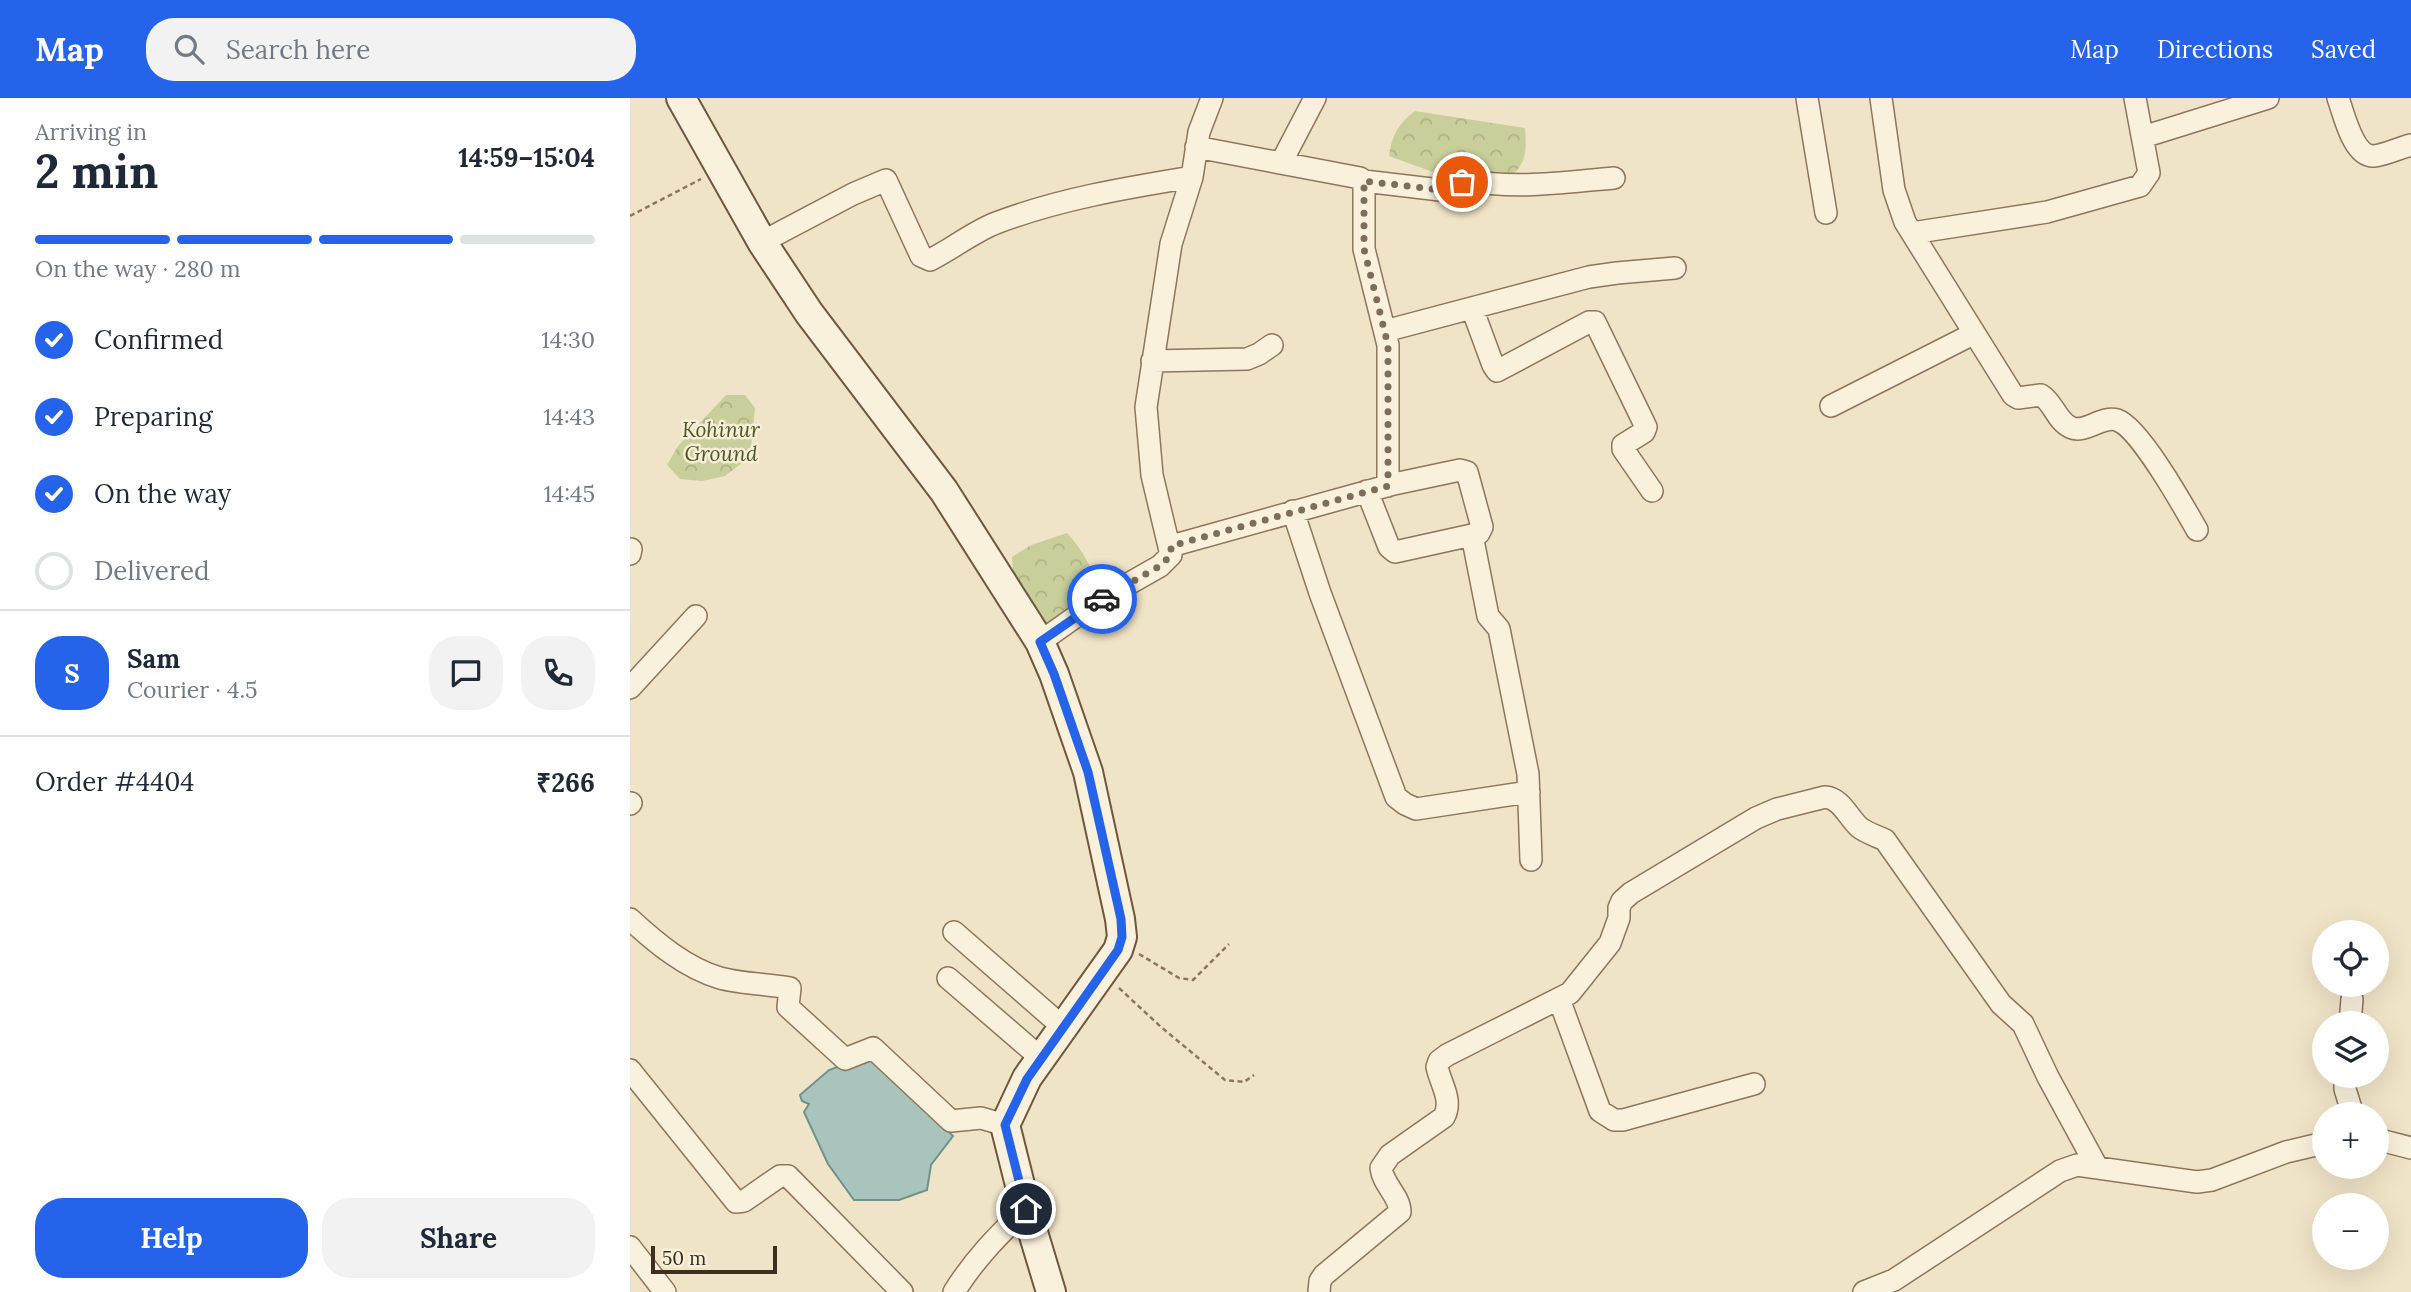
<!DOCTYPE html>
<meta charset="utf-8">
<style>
:root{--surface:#fff;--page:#f2f2f3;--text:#1f2937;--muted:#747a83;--line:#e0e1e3;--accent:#2563eb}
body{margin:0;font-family:Lora,serif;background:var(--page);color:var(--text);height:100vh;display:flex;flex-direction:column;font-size:26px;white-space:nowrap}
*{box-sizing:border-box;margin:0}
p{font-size:23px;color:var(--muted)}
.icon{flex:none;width:38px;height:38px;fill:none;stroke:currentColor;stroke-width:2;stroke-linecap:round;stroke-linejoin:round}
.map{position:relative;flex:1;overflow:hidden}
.sheet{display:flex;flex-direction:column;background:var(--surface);width:630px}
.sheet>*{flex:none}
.buttons{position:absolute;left:1682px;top:822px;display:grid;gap:14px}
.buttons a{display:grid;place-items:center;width:77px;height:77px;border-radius:50%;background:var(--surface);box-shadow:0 7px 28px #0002;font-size:35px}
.scale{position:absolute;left:21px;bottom:18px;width:126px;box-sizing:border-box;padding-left:7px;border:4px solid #3d2e20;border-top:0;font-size:19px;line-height:24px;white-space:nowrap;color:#3d2e20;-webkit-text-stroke:5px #f7eed8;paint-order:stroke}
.pin{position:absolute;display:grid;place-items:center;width:60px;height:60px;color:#fff;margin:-30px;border:4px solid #fff;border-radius:50%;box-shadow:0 2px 7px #0007}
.courier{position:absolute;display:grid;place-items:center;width:70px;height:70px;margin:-35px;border:5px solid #2563eb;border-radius:50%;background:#fff;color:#222;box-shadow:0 2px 9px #0007}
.overview em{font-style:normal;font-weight:700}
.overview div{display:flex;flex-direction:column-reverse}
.overview{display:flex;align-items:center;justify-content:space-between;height:119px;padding:0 35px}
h1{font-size:46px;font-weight:700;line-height:52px}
.bar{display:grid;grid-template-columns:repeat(4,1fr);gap:10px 7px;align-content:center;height:84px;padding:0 35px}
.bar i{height:9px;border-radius:5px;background:var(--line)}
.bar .current{background:var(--accent)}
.bar p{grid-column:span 4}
.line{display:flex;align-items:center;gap:18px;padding:0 35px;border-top:2px solid var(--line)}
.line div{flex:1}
.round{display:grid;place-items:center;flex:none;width:74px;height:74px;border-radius:28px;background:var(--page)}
ol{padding:0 35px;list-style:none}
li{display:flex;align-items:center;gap:21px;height:77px}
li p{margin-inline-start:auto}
li .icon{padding:7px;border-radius:50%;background:var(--accent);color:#fff;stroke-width:4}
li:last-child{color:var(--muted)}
li i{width:38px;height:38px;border:4px solid var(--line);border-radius:50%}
.primary-button{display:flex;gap:14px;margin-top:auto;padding:14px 35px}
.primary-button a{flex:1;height:80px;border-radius:28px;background:var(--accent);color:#fff;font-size:28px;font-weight:700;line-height:80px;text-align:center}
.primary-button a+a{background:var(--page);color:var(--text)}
header{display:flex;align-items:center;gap:42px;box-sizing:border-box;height:98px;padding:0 35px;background:var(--accent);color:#fff}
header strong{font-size:33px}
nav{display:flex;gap:38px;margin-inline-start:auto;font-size:24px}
.search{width:490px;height:63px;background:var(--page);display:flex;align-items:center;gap:18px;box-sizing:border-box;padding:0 24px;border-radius:28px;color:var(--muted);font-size:26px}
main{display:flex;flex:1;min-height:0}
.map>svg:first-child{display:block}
</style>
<header>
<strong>Map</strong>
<div class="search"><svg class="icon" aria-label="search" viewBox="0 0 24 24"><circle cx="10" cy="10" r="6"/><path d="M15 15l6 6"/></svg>Search here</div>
<nav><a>Map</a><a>Directions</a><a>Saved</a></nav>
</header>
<main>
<section class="sheet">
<div class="overview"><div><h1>2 min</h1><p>Arriving in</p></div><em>14:59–15:04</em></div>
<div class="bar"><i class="current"></i><i class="current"></i><i class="current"></i><i></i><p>On the way · 280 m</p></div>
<ol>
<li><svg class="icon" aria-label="check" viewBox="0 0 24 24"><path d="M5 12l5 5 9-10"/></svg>Confirmed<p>14:30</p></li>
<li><svg class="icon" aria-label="check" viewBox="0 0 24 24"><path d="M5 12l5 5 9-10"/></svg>Preparing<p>14:43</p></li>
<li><svg class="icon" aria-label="check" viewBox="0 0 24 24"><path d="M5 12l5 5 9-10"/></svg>On the way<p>14:45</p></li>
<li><i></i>Delivered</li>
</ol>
<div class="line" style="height:126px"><b class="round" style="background:var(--accent);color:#fff">S</b><div><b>Sam</b><p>Courier · 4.5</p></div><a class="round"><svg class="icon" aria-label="chat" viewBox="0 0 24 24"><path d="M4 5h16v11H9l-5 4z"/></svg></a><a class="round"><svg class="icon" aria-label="phone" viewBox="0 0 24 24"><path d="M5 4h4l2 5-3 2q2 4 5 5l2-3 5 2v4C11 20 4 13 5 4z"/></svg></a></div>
<div class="line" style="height:91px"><div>Order #4404</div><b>₹266</b></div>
<div class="primary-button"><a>Help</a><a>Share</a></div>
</section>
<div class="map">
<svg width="1781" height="1194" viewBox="0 0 1781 1194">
<defs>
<pattern id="park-crowns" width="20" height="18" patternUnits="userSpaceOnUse" patternTransform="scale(1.75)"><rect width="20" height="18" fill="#c9cf9b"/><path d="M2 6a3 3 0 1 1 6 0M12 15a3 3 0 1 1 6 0" fill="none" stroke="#aeb285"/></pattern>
</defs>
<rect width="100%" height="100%" fill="#f0e4c8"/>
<path fill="url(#park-crowns)" d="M 785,13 L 895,30 C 897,57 896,66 875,85 L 811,77 L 759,58 C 762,37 768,26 785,13 Z
M 96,297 L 115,297 L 125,310 L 120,359 L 95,378 L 72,383 L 50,381 L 37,367 L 48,348 Z
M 437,435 C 453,452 462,470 469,493 L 414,529 C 399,506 382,487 382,459 L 401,447 Z"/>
<path fill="#a9c4bc" stroke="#6f938a" stroke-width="2" d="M 236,958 L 260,973 L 323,1038 L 301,1067 L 297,1092 L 269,1102 L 224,1102 L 198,1066 L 174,1014 L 179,1006 L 172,1003 L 170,997 L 199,972 Z"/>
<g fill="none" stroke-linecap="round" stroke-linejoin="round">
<defs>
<path id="street" d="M 1177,0 L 1196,115
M 1251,0 L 1264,92 L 1275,124 L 1383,297 L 1388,300 L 1411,297 C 1423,304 1427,323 1440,329 C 1454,337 1472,317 1487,322 C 1509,329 1554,409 1567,432
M 1708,0 C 1714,16 1723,59 1744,58 C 1755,57 1769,50 1781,47
M 1513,39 L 1638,0
M 566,49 L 730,80 L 734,83 L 734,151 L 758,247 L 758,388
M 651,65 L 685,0
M 734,83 L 827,94 L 833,90 L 833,84 L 837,82 C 885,92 935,84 984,80
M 1282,135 L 1417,114 L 1510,88 L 1519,75 L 1505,0
M 132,144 L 223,96 L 256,82 L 291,158 L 300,162 C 322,151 343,134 366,125 C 429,101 495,90 562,79
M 842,210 L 863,267 L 867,273 L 959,224 L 965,224 L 1016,329 L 1014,334 L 993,347 L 993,351 L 1022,393
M 755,233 L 959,179 L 987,175 L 1045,170
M 522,263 L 617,261 L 629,256 L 642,247
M 1201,308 L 1343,236
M 737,393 L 759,449 L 765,454 L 842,437
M 663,413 L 690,495 L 766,699 L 775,706 L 786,711 L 899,694
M 541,448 L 764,386 L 830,372 L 837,374 L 852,429 L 849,435 L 842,437 L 858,518 L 869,531 L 898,676 L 901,762
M 0,456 L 1,451
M 410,544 L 465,505 L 530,468 L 541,457 L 522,377 L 516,309 L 541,146 L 562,79 L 569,34 L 582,0
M 0,590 L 66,518
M 0,706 L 1,705
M 0,821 C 26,845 56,870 90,880 C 112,886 138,886 160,890 L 158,909 L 215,961 L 243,950 L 321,1023 L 351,1020 L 375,1027
M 324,834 L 434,930
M 318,880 L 412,961
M 929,901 L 970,1013 L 984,1022 L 993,1022 L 1124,986
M 1720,926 L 1722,901
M 0,972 L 106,1104 L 114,1103 L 150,1078 L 158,1078 L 272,1194
M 1715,978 L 1715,991 L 1723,1017
M 1746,1041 L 1781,1050
M 0,1149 L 35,1194
M 324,1194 C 344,1162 368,1137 396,1111
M 689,1194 L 690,1183 L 694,1177 L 770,1114 C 770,1098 753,1087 751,1070 L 760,1057 L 814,1019 C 823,1002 811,987 807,969 L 809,963 L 817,957 L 940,895 L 980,845 L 989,820 L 989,810 L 992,803 L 1001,795 L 1126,720 L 1147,711 L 1195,699 C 1211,700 1218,719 1229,729 C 1236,735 1247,738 1255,742 L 1371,906 L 1393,926 L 1418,979 L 1467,1069
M 1234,1194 L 1264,1182 L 1430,1073 L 1447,1067 L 1567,1084 L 1582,1082 L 1656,1054 L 1694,1045"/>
<path id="secondary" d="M 51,0 L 132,144 L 179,215 L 314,393 L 410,544 L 424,576 L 458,674 L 490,821 L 492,839 L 488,852 L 397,980 L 375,1027 L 396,1111 L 421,1194"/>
</defs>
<use href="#street" stroke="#8d765c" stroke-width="24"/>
<use href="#secondary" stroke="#6f573f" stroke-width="32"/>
<path stroke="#8d765c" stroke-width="2.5" stroke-dasharray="5 3.5" stroke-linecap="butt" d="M 0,118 L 71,81
M 509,856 L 549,880 L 563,882 L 599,846
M 489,890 L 531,929 L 595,982 L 614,984 L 624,977"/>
<use href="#street" stroke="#faf1dc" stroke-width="21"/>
<use href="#secondary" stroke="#faf1dc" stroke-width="28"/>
</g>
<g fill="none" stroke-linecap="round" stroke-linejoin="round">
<path stroke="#7c6e5b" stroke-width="7" stroke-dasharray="0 12.6" d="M 472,501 L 530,468 L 541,457 L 541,448 L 758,388 L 758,247 L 734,151 L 734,83 L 827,94 L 833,90 L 832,84"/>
<path stroke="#2563eb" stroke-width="9" d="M 396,1111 L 375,1027 L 397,981 L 488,852 L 492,839 L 491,821 L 458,674 L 424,576 L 410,544 L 472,501"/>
</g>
<g text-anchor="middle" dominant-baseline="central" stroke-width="5" stroke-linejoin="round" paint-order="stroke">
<g font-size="21" font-style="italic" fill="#4d5a26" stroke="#f7eed8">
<text x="91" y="331">Kohinur<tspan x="91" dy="24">Ground</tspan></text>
</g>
</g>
</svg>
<div class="buttons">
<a><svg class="icon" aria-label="locate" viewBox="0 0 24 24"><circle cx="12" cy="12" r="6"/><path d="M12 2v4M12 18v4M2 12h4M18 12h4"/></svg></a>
<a><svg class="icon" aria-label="layers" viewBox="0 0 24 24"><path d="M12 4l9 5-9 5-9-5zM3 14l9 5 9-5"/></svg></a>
<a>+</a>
<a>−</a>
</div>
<div class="scale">50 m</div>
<div class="pin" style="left:832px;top:84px;background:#ea580c"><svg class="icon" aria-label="bag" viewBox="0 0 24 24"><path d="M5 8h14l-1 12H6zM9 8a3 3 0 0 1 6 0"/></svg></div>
<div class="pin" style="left:396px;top:1111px;background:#1f2937"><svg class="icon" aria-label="home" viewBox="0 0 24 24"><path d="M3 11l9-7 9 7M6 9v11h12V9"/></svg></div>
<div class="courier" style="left:472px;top:501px"><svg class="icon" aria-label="car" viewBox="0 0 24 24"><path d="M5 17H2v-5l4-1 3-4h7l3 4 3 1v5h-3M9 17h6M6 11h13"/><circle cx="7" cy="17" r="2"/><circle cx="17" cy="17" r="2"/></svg></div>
</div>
</main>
